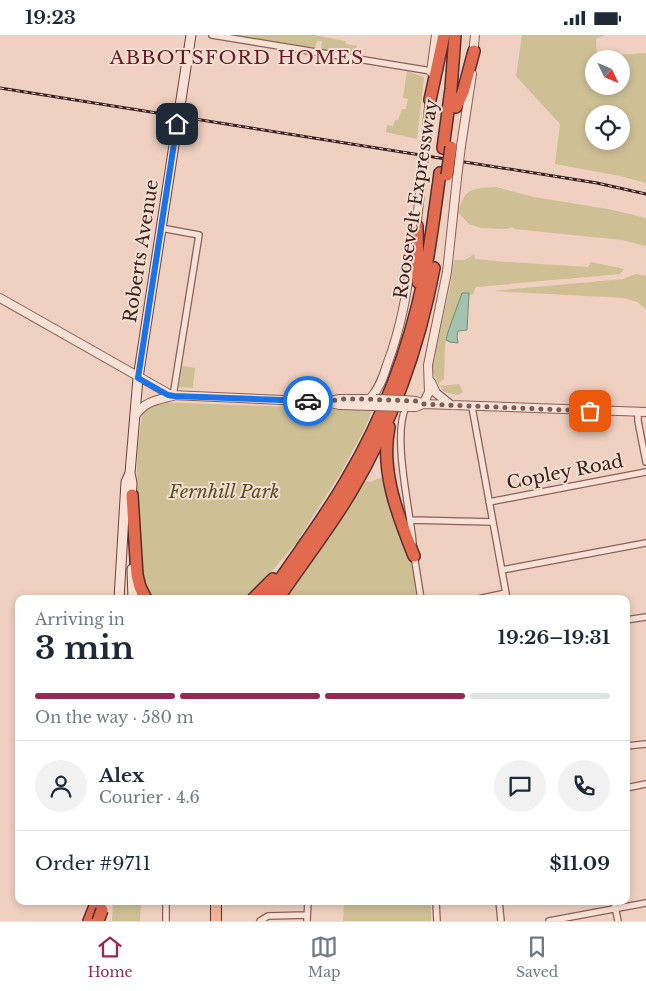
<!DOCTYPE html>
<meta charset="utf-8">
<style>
:root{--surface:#fff;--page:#f2f2f3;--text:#1f2937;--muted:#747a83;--line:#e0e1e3;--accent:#9a2753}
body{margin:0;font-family:"Libre Baskerville",serif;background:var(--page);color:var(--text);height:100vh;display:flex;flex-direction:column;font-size:19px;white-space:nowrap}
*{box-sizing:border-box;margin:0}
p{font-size:16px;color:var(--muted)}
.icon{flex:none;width:28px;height:28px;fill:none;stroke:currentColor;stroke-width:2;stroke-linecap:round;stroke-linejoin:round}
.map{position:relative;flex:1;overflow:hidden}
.sheet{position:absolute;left:15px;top:560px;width:615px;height:310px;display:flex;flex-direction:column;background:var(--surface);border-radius:10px;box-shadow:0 2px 8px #0003}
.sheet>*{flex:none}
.needle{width:32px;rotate:134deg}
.fabs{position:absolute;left:585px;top:15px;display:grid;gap:10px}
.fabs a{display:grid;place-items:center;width:45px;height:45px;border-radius:50%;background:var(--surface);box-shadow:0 2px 8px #0003;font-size:25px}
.pin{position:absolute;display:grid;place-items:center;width:42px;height:42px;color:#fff;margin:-21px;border-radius:10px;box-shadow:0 2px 8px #0006}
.courier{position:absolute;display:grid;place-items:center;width:50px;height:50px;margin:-25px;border:4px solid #1a73e8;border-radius:50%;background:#fff;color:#222;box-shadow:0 1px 6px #0007}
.overview em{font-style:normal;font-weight:700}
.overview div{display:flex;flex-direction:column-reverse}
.overview{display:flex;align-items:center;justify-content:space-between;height:85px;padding:0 20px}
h1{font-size:32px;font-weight:700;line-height:38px}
.bar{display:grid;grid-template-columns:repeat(4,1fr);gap:8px 5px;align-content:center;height:60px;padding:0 20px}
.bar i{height:6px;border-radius:4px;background:var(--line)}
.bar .on{background:var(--accent)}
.bar p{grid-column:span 4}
.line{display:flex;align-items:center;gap:12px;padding:0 20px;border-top:1px solid var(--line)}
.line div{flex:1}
.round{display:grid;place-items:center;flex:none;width:52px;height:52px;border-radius:26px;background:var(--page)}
.status{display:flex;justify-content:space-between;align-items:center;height:35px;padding:0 25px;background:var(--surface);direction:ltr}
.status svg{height:14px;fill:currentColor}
.menu{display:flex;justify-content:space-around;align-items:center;height:70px;border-top:1px solid var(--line);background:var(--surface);font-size:14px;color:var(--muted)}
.menu a{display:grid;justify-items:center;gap:2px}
.menu .on{color:var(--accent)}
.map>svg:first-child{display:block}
</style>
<div class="status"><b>19:23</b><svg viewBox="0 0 49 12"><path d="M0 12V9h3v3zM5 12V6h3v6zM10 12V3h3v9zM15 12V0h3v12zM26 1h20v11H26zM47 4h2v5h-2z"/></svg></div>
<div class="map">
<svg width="646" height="886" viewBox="0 0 646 886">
<rect width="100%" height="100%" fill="#efd0c1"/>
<path fill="#cebf95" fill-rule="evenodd" d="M 233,0 L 314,0 L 345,6 L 346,9 L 357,11 L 354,19 L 321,14 L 322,6 L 317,6 L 315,13 Z
M 522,0 L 605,0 L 596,4 L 597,21 L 646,18 L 646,148 L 620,141 L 555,129 L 560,89 L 516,41 ZM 594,24 L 621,24 L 621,51 L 594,51 ZM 594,79 L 621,79 L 621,106 L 594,106 Z
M 407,36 L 424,42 L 417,104 L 386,97 L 387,90 L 393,91 L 395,85 L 398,85 L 402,74 L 406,74 L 408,64 L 403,63 Z
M 496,152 L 534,162 L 608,174 L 646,183 L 646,211 L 622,205 L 514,194 L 513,192 L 506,194 L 481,193 L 469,189 L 458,177 C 466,152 471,154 496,152 Z
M 474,219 L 475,224 L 506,227 L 588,232 L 591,227 L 624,234 L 620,239 L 476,252 L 473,259 L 469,260 L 469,258 L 448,297 L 445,310 L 444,344 L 438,349 L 432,334 L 451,247 L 454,225 L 465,225 Z
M 636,239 L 646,241 L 646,274 L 637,267 L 624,263 L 493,256 L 623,244 Z
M 182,331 L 195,333 L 193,353 L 179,352 Z
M 459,349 L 463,357 L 458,360 L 444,357 L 440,351 Z
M 158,367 L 372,375 L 365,393 L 340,439 L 299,503 L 316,521 L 352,469 L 365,446 L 370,447 L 382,442 L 412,529 L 417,564 L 286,564 L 311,528 L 295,509 L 267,542 L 244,564 L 149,564 L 143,553 C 138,496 132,437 142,381 L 146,374 Z
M 113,866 L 141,866 L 140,886 L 112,886 Z
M 344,866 L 431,866 L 431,886 L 343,886 Z"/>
<path fill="#a4c2ae" stroke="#6b9079" d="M 462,258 L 469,258 L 467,295 L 458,296 L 457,301 L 458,308 L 450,307 L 446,305 L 448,297 Z"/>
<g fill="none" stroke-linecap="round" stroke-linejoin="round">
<defs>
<path id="minor" d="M 212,0 L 431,36
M 161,193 L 199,200 L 173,361
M 406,372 C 392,400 410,475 413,508
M 472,372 L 507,564
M 638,377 L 638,386 L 646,427
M 489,467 L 646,437
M 410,485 L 493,487
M 414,520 L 421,564
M 502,535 L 646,508
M 478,564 L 506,558
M 626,585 L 646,582
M 626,711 L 646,709
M 626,753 L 646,749
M 436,866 L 437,886
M 499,866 L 501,886
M 614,866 L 618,886
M 166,886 L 166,866
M 260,886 L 268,881 L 307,880
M 307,886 L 308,866
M 549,886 L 646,868"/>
<path id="tertiary" d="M 473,20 L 475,0
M 431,37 L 436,0
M 461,111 L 472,39
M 425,114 L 430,61
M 416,195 L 423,131
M 0,263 L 171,360 L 327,367 L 339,370 L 373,371
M 431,347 L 436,358 L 451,370
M 370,364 C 379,354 383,343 387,330 C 402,290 407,256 413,214
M 404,365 L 416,366 L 423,369 L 646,377
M 329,366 L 340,364 L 375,364
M 423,369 L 429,357 L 428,330 L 447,237 L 457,143
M 402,372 L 416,372 L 423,369
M 135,381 C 145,366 157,365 173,361"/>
<path id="secondary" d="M 131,466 L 132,448 L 130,438 L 138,343 L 191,0
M 132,534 L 133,564
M 119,564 L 126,447 L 130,438"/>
<path id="primary" d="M 216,886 L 216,866"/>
<path id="motorway" d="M 430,65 L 444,0
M 456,72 L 463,57 L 474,16
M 443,113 L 451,54 L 455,0
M 417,191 L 418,247
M 389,392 C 380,436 398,481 414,521
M 132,460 L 137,540 L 140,552 L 146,564
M 253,564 L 273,544
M 267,564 C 293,524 323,486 347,444 C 384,382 409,314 424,243 C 431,208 435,173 440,138
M 278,564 C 302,528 329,494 351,457 C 392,388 419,312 434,233
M 89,886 L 97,866"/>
</defs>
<use href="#minor" stroke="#896058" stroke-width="8"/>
<use href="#tertiary" stroke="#896058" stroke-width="10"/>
<use href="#secondary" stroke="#6b413c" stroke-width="11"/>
<use href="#primary" stroke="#57302d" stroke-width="12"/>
<use href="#motorway" stroke="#57302d" stroke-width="14"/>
<use href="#minor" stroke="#fae1d5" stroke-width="5.5"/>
<use href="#tertiary" stroke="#fae1d5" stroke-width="8"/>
<use href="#secondary" stroke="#fae1d5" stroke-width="9"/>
<use href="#primary" stroke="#f4b498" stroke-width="10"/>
<use href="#motorway" stroke="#e16a4f" stroke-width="11"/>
<defs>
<path id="rail" d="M 0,53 L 597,148 L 646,159"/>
</defs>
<use href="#rail" stroke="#39201d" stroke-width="3"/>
<use href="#rail" stroke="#f6ded1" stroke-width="1" stroke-dasharray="4" stroke-linecap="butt"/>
<defs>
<path id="tertiary-bridge" d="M 423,131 L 425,114
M 457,143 L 461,111
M 376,364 L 404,365
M 373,371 L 402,372"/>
<path id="motorway-bridge" d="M 447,140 L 451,112
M 98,886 L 102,875"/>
</defs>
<use href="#tertiary-bridge" stroke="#896058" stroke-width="10" stroke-linecap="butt"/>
<use href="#motorway-bridge" stroke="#57302d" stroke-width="14" stroke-linecap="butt"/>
<use href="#tertiary-bridge" stroke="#fae1d5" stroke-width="8"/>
<use href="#motorway-bridge" stroke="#e16a4f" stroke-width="11"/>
</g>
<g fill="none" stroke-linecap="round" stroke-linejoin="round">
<path stroke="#795e56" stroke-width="5" stroke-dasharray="0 9" d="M 308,366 L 327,367 L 340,364 L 362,364 L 416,366 L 423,369 L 590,376"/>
<path stroke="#1a73e8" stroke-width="6" d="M 177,89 L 138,343 L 168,360 L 174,361 L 308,366"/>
</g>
<g text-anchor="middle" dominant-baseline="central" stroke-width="4" stroke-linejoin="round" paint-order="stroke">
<g font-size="18" fill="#39201d" stroke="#f6ded1">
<text transform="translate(416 164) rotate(-81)">Roosevelt Expressway</text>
<text transform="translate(141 216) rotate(-81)">Roberts Avenue</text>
<text transform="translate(565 437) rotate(-11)">Copley Road</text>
</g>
<g font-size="18" font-style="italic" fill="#564f23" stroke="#f6ded1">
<text x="224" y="457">Fernhill Park</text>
</g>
<g font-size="19" letter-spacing="1" fill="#671b28" stroke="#f6ded1">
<text x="237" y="22">ABBOTSFORD HOMES</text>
</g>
</g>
</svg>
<div class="fabs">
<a><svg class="needle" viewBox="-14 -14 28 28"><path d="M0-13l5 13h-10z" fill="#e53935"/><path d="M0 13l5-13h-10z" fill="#747a83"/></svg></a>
<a><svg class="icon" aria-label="locate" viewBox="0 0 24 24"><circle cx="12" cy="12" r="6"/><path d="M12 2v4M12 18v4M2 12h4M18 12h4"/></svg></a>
</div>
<div class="pin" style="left:590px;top:376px;background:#ea580c"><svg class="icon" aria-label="bag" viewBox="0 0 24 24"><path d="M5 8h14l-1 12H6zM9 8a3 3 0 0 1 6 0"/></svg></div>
<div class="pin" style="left:177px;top:89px;background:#1f2937"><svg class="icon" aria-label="home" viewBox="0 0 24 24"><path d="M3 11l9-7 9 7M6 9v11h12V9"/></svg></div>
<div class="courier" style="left:308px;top:366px"><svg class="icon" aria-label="car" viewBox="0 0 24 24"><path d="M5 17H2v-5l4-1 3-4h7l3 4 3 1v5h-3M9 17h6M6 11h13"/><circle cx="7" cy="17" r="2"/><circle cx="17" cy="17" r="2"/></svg></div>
<section class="sheet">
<div class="overview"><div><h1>3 min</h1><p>Arriving in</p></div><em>19:26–19:31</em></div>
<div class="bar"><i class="on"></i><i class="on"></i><i class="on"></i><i></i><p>On the way · 580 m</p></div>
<div class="line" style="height:90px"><a class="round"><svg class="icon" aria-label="person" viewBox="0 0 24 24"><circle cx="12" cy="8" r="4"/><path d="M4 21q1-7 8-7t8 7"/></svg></a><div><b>Alex</b><p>Courier · 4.6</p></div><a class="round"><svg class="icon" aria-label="chat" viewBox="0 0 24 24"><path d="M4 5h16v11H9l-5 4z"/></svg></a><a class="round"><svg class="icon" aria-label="phone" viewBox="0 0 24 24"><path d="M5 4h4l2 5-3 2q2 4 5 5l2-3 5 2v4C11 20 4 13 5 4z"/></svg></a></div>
<div class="line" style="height:65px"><div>Order #9711</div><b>$11.09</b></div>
</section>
</div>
<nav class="menu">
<a class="on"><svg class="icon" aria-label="home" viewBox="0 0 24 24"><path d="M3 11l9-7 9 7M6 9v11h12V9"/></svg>Home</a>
<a><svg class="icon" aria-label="map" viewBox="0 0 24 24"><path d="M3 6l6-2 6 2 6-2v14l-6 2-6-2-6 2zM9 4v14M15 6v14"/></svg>Map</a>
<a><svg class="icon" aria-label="saved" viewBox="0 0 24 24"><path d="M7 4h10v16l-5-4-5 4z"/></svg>Saved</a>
</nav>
